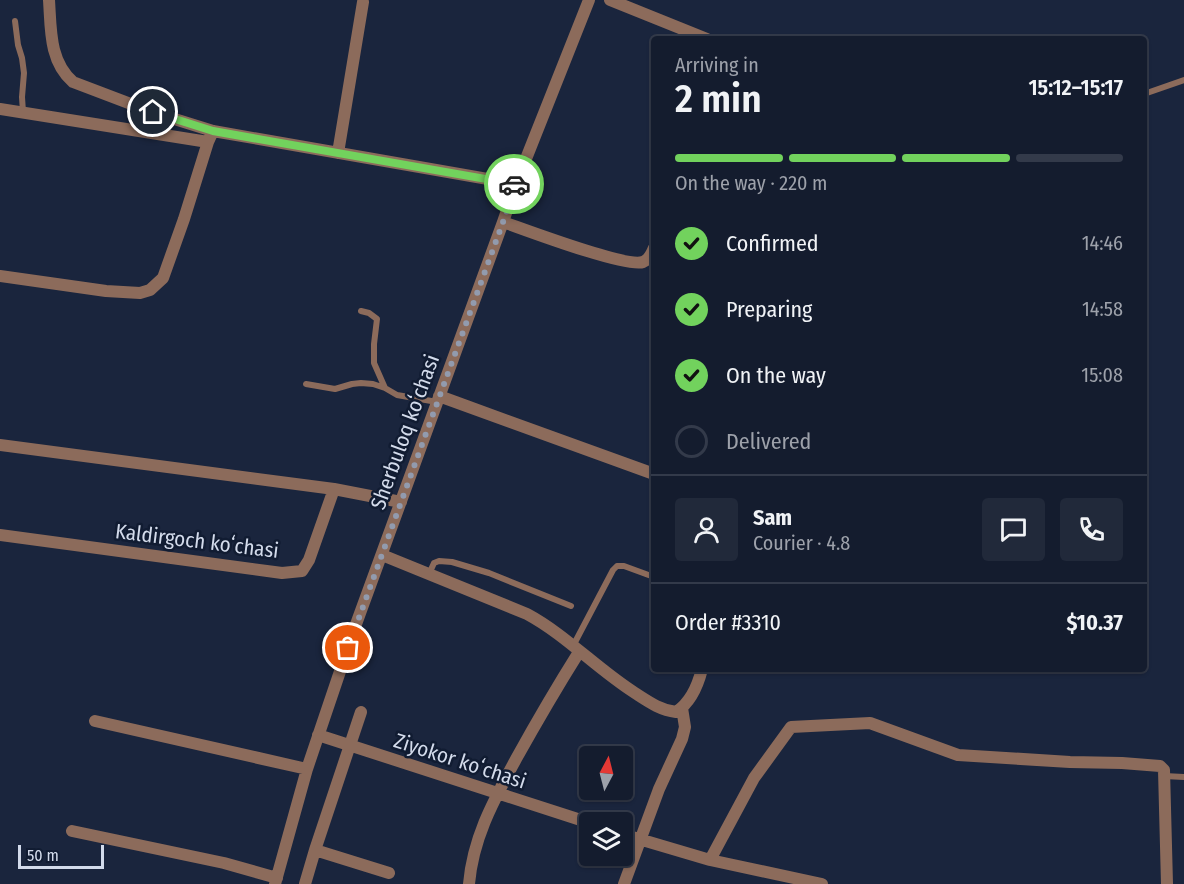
<!DOCTYPE html>
<meta charset="utf-8">
<style>
:root{--surface:#141c2e;--page:#21293a;--text:#f1f3f6;--muted:#9da1aa;--line:#333a4a;--accent:#72d25d}
body{margin:0;font-family:"Fira Sans Condensed",sans-serif;background:var(--page);color:var(--text);height:100vh;display:flex;flex-direction:column;font-size:22px;white-space:nowrap}
*{box-sizing:border-box;margin:0}
p{font-size:20px;color:var(--muted)}
.icon{flex:none;width:33px;height:33px;fill:none;stroke:currentColor;stroke-width:2;stroke-linecap:round;stroke-linejoin:round}
.map{position:relative;flex:1;overflow:hidden}
.panel{position:absolute;left:651px;top:36px;width:496px;height:636px;display:flex;flex-direction:column;background:var(--surface);border-radius:6px;box-shadow:0 2px 4px #0004,0 0 0 2px var(--line)}
.panel>*{flex:none}
.needle{width:39px;rotate:7deg}
.buttons{position:absolute;left:579px;top:746px;display:grid;gap:12px}
.buttons a{display:grid;place-items:center;width:54px;height:54px;border-radius:6px;background:var(--surface);box-shadow:0 2px 4px #0004,0 0 0 2px var(--line);font-size:30px}
.scale{position:absolute;left:18px;bottom:15px;width:86px;box-sizing:border-box;padding-left:6px;border:3px solid #d3dbeb;border-top:0;font-size:16px;line-height:21px;white-space:nowrap;color:#d3dbeb;-webkit-text-stroke:4px #111c32;paint-order:stroke}
.pin{position:absolute;display:grid;place-items:center;width:51px;height:51px;color:#fff;margin:-26px;border:3px solid #fff;border-radius:50%;box-shadow:0 2px 6px #0007}
.courier{position:absolute;display:grid;place-items:center;width:60px;height:60px;margin:-30px;border:4px solid #72d25d;border-radius:50%;background:#fff;color:#222;box-shadow:0 2px 8px #0007}
.overview em{font-style:normal;font-weight:600}
.overview div{display:flex;flex-direction:column-reverse}
.overview{display:flex;align-items:center;justify-content:space-between;height:102px;padding:0 24px}
h1{font-size:39px;font-weight:600;line-height:45px}
.bar{display:grid;grid-template-columns:repeat(4,1fr);gap:9px 6px;align-content:center;height:72px;padding:0 24px}
.bar i{height:8px;border-radius:4px;background:var(--line)}
.bar .current{background:var(--accent)}
.bar p{grid-column:span 4}
.line{display:flex;align-items:center;gap:15px;padding:0 24px;border-top:2px solid var(--line)}
.line div{flex:1}
.round{display:grid;place-items:center;flex:none;width:63px;height:63px;border-radius:6px;background:var(--page)}
ol{padding:0 24px;list-style:none}
li{display:flex;align-items:center;gap:18px;height:66px}
li p{margin-inline-start:auto}
li .icon{padding:6px;border-radius:50%;background:var(--accent);color:#111;stroke-width:4}
li:last-child{color:var(--muted)}
li i{width:33px;height:33px;border:3px solid var(--line);border-radius:50%}
.map>svg:first-child{display:block}
</style>
<div class="map">
<svg width="1184" height="884" viewBox="0 0 1184 884">
<rect width="100%" height="100%" fill="#1a253d"/>
<g fill="none" stroke-linecap="round" stroke-linejoin="round">
<path stroke="#8c6b5b" stroke-width="6" d="M 15,21 L 18,45 L 22,58 L 24,73 L 22,97 L 23,112
M 1144,94 L 1184,80
M 361,311 L 369,313 L 377,319 L 374,344 L 374,363 L 385,388 L 397,395 L 437,402
M 306,384 L 335,389 L 352,384 L 361,383 L 373,384 L 385,388
M 429,574 L 434,563 L 439,561 L 452,562 L 489,573 L 571,606
M 573,646 L 613,570 L 617,566 L 624,566 L 654,577
M 1164,776 L 1184,777"/>
<path stroke="#8c6b5b" stroke-width="12" d="M 49,0 C 51,29 49,61 73,82 L 152,112 L 213,131 L 516,184
M 610,0 L 707,39
M 0,109 L 208,142
M 338,153 L 363,2
M 503,222 C 526,230 626,268 643,262 C 650,259 651,254 654,248
M 0,276 L 106,291 L 140,293 L 150,290 L 163,278 L 184,219 L 208,142 L 213,131
M 439,396 L 654,474
M 0,445 L 334,489 L 401,502
M 0,535 L 282,573 L 302,571 L 309,560 L 334,489
M 382,555 L 527,614 C 566,635 597,669 635,693 C 649,702 660,710 676,712 C 690,703 698,685 702,669
M 95,721 L 307,769
M 318,735 L 590,823
M 72,831 L 224,863 L 277,878
M 622,834 L 710,860 L 822,884
M 315,850 L 389,873
M 710,860 L 754,778 L 791,727 L 870,723 L 958,755 L 1070,762 L 1122,763 L 1160,766 L 1164,770 L 1167,884
M 275,884 L 307,769 L 355,627 L 503,222 L 516,184 L 589,0
M 305,884 L 315,850 L 361,712
M 469,884 C 473,837 494,800 516,759 C 536,723 557,687 579,652
M 624,884 L 659,789 L 682,739 L 685,727 L 682,708"/>
</g>
<g fill="none" stroke-linecap="round" stroke-linejoin="round">
<path stroke="#929bae" stroke-width="6" stroke-dasharray="0 10.8" d="M 348,648 L 503,222 L 516,184 L 514,184"/>
<path stroke="#72d25d" stroke-width="8" d="M 153,112 L 213,131 L 514,184"/>
</g>
<g text-anchor="middle" dominant-baseline="central" stroke-width="5" stroke-linejoin="round" paint-order="stroke">
<g font-size="21" fill="#d3dbeb" stroke="#111c32">
<text transform="translate(405 432) rotate(-70)">Sherbuloq koʻchasi</text>
<text transform="translate(197 541) rotate(7)">Kaldirgoch koʻchasi</text>
<text transform="translate(460 761) rotate(18)">Ziyokor koʻchasi</text>
</g>
</g>
</svg>
<div class="buttons">
<a><svg class="needle" viewBox="-14 -14 28 28"><path d="M0-13l5 13h-10z" fill="#e53935"/><path d="M0 13l5-13h-10z" fill="#9da1aa"/></svg></a>
<a><svg class="icon" aria-label="layers" viewBox="0 0 24 24"><path d="M12 4l9 5-9 5-9-5zM3 14l9 5 9-5"/></svg></a>
</div>
<div class="scale">50 m</div>
<div class="pin" style="left:348px;top:648px;background:#ea580c"><svg class="icon" aria-label="bag" viewBox="0 0 24 24"><path d="M5 8h14l-1 12H6zM9 8a3 3 0 0 1 6 0"/></svg></div>
<div class="pin" style="left:153px;top:112px;background:#1f2937"><svg class="icon" aria-label="home" viewBox="0 0 24 24"><path d="M3 11l9-7 9 7M6 9v11h12V9"/></svg></div>
<div class="courier" style="left:514px;top:184px"><svg class="icon" aria-label="car" viewBox="0 0 24 24"><path d="M5 17H2v-5l4-1 3-4h7l3 4 3 1v5h-3M9 17h6M6 11h13"/><circle cx="7" cy="17" r="2"/><circle cx="17" cy="17" r="2"/></svg></div>
<section class="panel">
<div class="overview"><div><h1>2 min</h1><p>Arriving in</p></div><em>15:12–15:17</em></div>
<div class="bar"><i class="current"></i><i class="current"></i><i class="current"></i><i></i><p>On the way · 220 m</p></div>
<ol>
<li><svg class="icon" aria-label="check" viewBox="0 0 24 24"><path d="M5 12l5 5 9-10"/></svg>Confirmed<p>14:46</p></li>
<li><svg class="icon" aria-label="check" viewBox="0 0 24 24"><path d="M5 12l5 5 9-10"/></svg>Preparing<p>14:58</p></li>
<li><svg class="icon" aria-label="check" viewBox="0 0 24 24"><path d="M5 12l5 5 9-10"/></svg>On the way<p>15:08</p></li>
<li><i></i>Delivered</li>
</ol>
<div class="line" style="height:108px"><a class="round"><svg class="icon" aria-label="person" viewBox="0 0 24 24"><circle cx="12" cy="8" r="4"/><path d="M4 21q1-7 8-7t8 7"/></svg></a><div><b>Sam</b><p>Courier · 4.8</p></div><a class="round"><svg class="icon" aria-label="chat" viewBox="0 0 24 24"><path d="M4 5h16v11H9l-5 4z"/></svg></a><a class="round"><svg class="icon" aria-label="phone" viewBox="0 0 24 24"><path d="M5 4h4l2 5-3 2q2 4 5 5l2-3 5 2v4C11 20 4 13 5 4z"/></svg></a></div>
<div class="line" style="height:78px"><div>Order #3310</div><b>$10.37</b></div>
</section>
</div>
